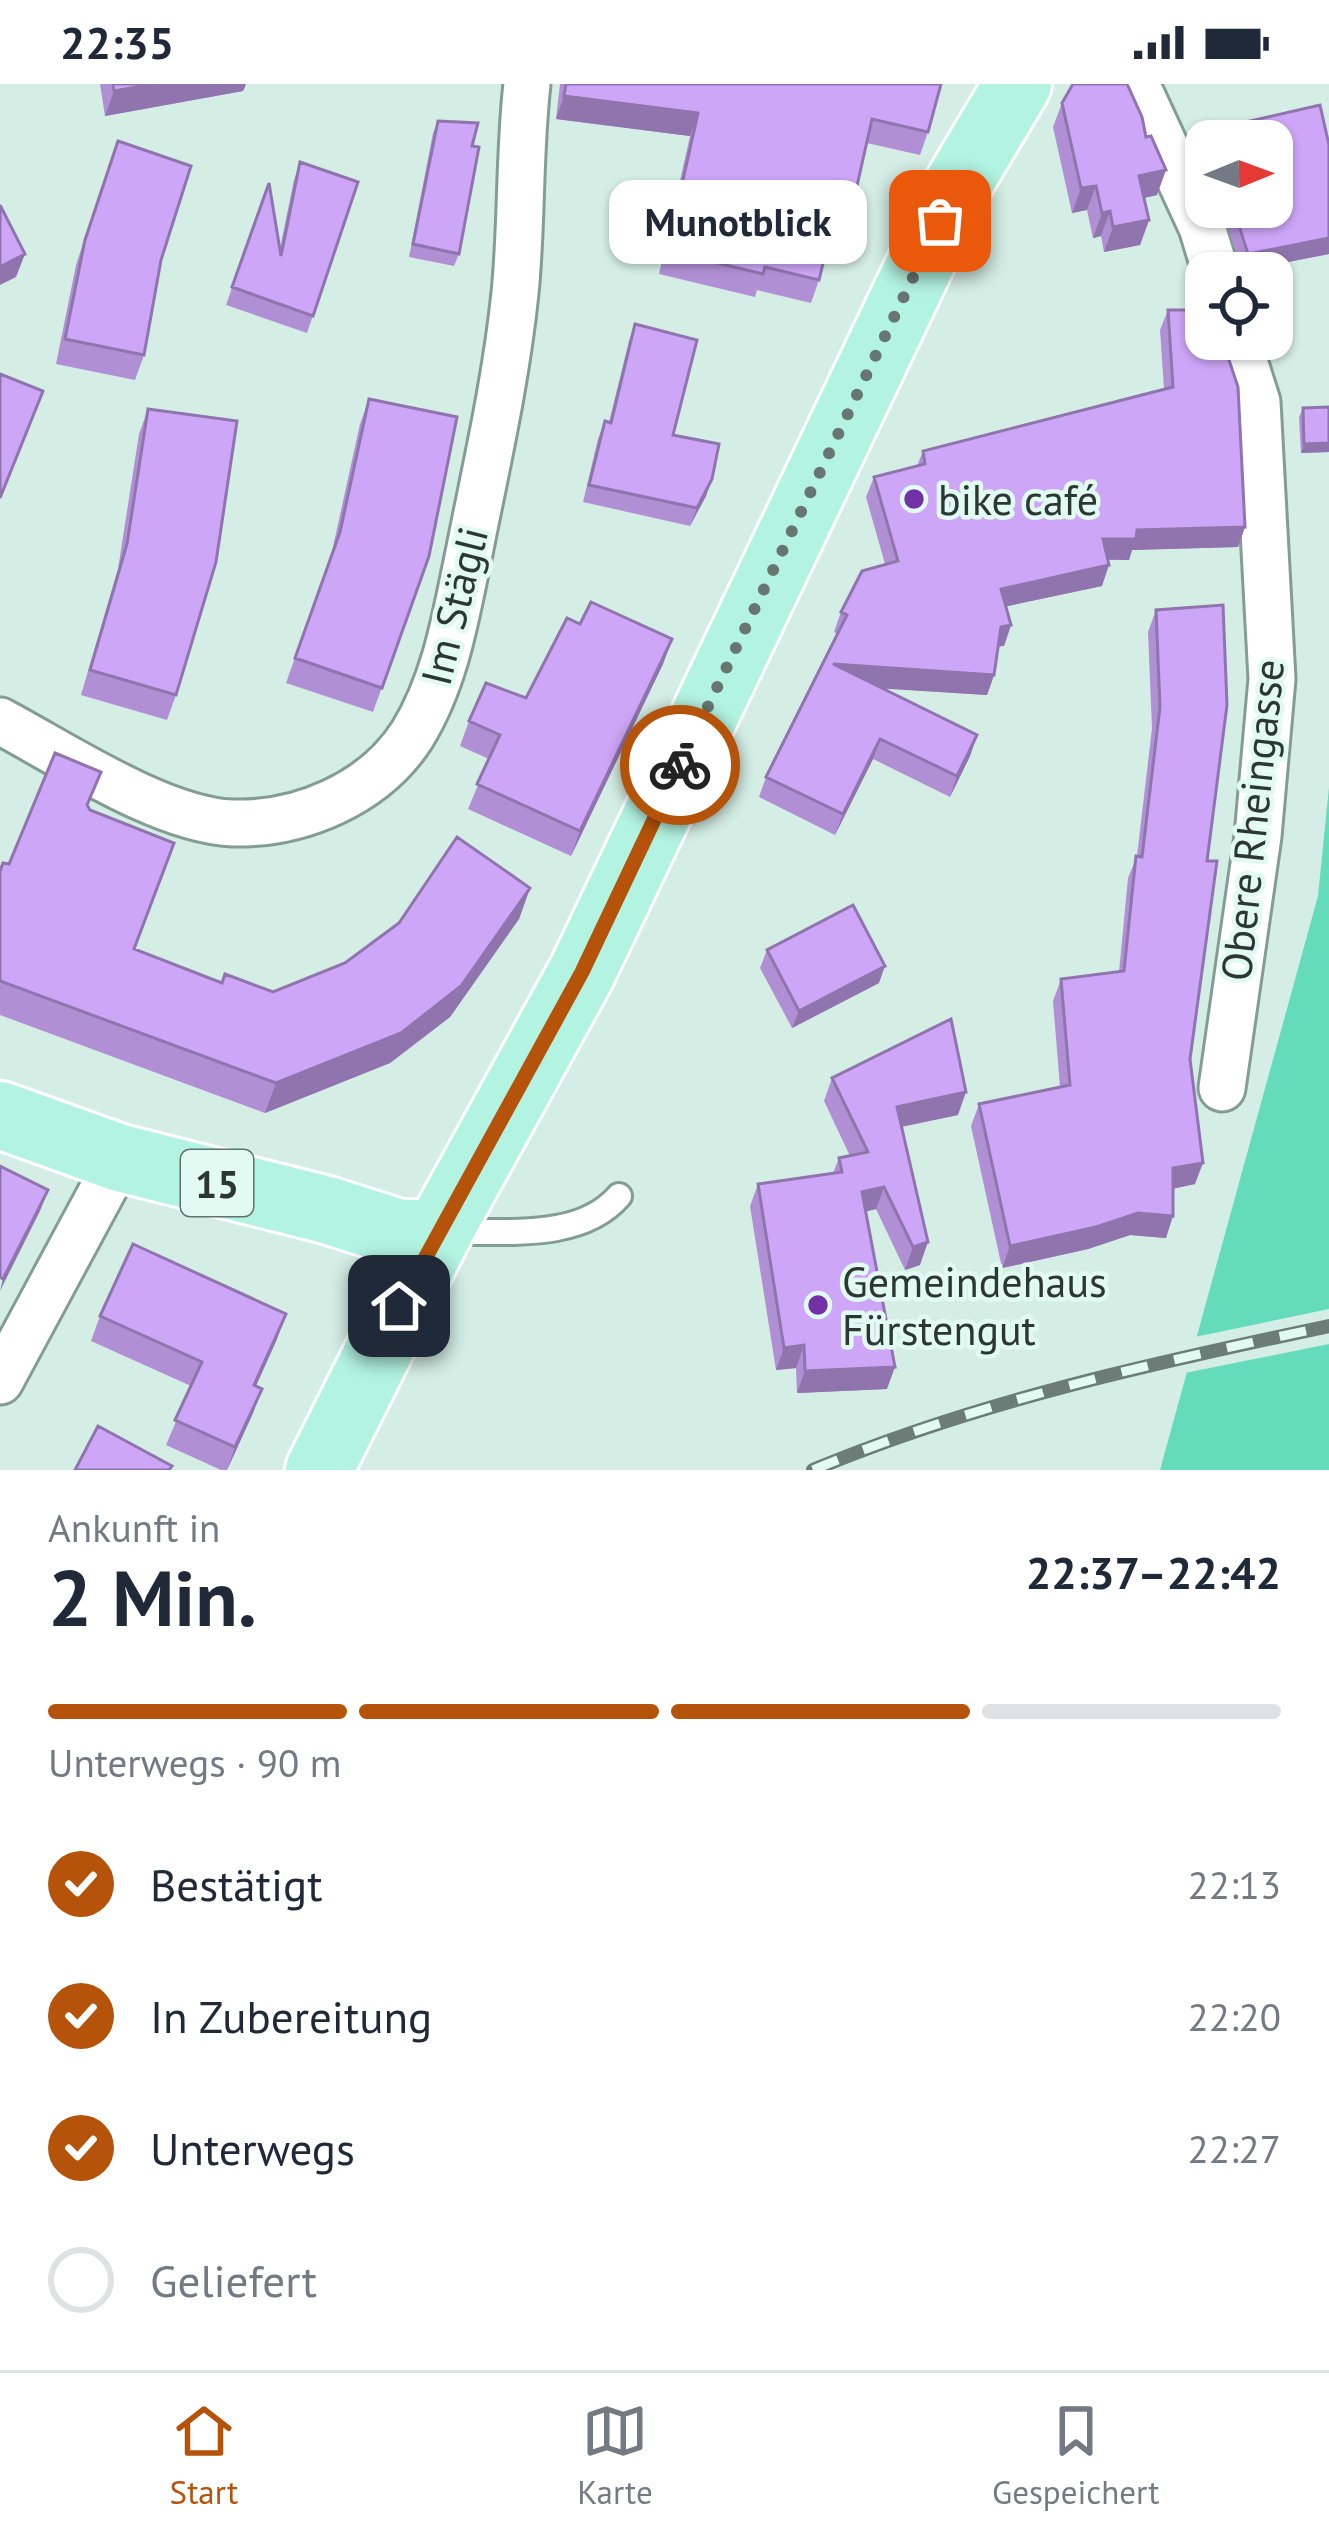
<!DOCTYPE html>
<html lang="de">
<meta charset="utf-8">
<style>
:root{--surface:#fff;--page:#f6f6f7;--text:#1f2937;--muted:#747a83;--line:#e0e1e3;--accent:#b45309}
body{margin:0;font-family:"PT Sans",sans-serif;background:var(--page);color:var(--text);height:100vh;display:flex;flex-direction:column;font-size:45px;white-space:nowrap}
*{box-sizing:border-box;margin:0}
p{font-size:39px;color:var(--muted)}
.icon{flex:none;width:66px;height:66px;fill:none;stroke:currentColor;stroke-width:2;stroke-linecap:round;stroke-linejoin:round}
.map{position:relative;height:1386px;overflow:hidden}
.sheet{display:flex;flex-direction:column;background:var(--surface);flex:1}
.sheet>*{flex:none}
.needle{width:78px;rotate:89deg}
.buttons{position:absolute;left:1185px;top:36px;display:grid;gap:24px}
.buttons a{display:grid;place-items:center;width:108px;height:108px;border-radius:24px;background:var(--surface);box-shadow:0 3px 9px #0004;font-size:60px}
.pin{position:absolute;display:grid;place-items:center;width:102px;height:102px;color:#fff;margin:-51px;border-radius:24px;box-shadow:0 6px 18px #0006}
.courier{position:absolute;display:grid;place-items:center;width:120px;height:120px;margin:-60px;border:9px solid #b45309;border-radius:50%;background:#fff;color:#222;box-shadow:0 3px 15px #0007}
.bubble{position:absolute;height:84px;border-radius:24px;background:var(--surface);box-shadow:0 3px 9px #0004;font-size:39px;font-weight:600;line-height:84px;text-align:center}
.headline em{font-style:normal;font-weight:600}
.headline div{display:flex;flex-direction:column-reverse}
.headline{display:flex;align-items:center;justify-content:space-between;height:204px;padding:0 48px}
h1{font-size:78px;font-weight:600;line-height:90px}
.bar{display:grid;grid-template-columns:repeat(4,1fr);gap:18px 12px;align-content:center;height:144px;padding:0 48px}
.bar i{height:15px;border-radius:9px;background:var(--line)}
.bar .selected{background:var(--accent)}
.bar p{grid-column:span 4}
ol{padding:0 48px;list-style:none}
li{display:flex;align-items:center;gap:36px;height:132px}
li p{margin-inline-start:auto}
li .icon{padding:12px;border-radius:50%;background:var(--accent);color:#fff;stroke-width:4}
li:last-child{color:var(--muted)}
li i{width:66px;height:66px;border:6px solid var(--line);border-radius:50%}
.status{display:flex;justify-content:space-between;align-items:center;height:84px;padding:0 60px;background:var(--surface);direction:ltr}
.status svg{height:33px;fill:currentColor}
.tab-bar{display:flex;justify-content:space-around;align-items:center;height:168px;border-top:3px solid var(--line);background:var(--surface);font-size:33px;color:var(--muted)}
.tab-bar a{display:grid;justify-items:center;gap:6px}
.tab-bar .selected{color:var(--accent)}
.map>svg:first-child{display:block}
</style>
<div class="status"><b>22:35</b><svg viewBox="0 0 49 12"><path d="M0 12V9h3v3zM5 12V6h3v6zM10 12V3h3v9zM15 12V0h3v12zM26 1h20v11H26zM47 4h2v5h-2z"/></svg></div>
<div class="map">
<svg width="1329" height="1386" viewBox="0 0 1329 1386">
<rect width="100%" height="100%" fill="#d4eee5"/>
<path fill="#64dcbb" d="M 1329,703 L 1329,1386 L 1160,1386 L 1318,812 Z"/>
<path fill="#d4eee5" d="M 1329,1225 L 1329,1260 L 1180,1290 L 1190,1254 Z"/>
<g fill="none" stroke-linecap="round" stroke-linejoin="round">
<defs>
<path id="lane" d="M 446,1148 C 502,1146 579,1158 619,1112"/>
<path id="street" d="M 1136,0 L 1202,143 L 1216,189
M 0,637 C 64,671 161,736 232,739 C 300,741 374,710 412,651 C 446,596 456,531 469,469 C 486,383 506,297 515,209 C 522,140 519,70 527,0
M 1222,1004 L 1258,752 L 1272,595 L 1257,318 L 1237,255
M 0,1297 L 120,1074"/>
<path id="primary" d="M 0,1031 L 120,1074 L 327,1126 L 399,1149 L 438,1149
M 319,1386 L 438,1149 L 582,888 L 959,99 L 1018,0"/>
</defs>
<use href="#lane" stroke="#849d94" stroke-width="30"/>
<use href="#street" stroke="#849d94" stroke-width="51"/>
<use href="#primary" stroke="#fff" stroke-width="72"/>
<use href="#lane" stroke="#fff" stroke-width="24"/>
<use href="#street" stroke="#fff" stroke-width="45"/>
<use href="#primary" stroke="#b3f3e1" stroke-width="66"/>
<defs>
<path id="rail" d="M 813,1386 C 978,1317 1154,1279 1329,1242"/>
</defs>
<use href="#rail" stroke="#6c7c77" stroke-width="14"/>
<use href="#rail" stroke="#e1fbf2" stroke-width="9" stroke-dasharray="27" stroke-linecap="butt"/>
</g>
<path fill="#b18fd4" d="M 100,0 L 246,0 L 243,7 L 105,32 Z
M 560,0 L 941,0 L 928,48 L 920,71 L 867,59 L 850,133 L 842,156 L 829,154 L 819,196 L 811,219 L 757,206 L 755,213 L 659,190 L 690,52 L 556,35 Z
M 1062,19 L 1157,111 L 1144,114 L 1149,136 L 1140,161 L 1104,168 L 1101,152 L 1093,154 L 1087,126 L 1072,129 L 1053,43 Z
M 438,37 L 472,62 L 459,170 L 454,182 L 409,173 L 433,49 Z
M 1202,48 L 1329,61 L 1329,170 L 1242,187 L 1221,123 L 1272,123 L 1206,57 L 1206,85 L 1196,65 Z
M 300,78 L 358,98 L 307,249 L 226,221 L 269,99 L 280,164 L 294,96 Z
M 109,81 L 161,176 L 144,271 L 135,296 L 56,280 L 76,181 Z
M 1168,226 L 1245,443 L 1238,463 L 1132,466 L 1129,476 L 1108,476 L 1102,502 L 1006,522 L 1011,541 L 1004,562 L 998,562 L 994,591 L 987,611 L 881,604 L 977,651 L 970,672 L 950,713 L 873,675 L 835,751 L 759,713 L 766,693 L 837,550 L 834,548 L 841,528 L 885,480 L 866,413 L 874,393 L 917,382 L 923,367 L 1164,305 L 1160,246 Z
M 635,240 L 673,351 L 706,412 L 690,442 L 583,418 L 598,355 L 605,337 L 609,338 L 629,257 Z
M 369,315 L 429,472 L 373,628 L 286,599 L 331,472 L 360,340 Z
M 1329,323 L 1329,368 L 1301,369 L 1299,333 L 1303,324 Z
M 148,325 L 176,611 L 167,636 L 81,611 L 118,485 L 139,350 Z
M 1156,526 L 1207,777 L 1190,975 L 1195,1100 L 1173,1105 L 1166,1154 L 1130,1151 L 1088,1165 L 1002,1184 L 971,1042 L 979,1020 L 1060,1003 L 1053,917 L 1061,895 L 1119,888 L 1128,794 L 1137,772 L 1152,644 L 1148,548 Z
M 580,540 L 672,555 L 663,580 L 571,772 L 468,725 L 489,675 L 460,662 L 469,637 L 526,614 Z
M 88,722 L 134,866 L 222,899 L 273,908 L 530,804 L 519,835 L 450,933 L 390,979 L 265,1029 L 0,931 L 0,787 Z
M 767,866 L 879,899 L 792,944 L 760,884 Z
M 832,994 L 958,1031 L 902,1043 L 920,1181 L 905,1186 L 876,1125 L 865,1128 L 887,1305 L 797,1309 L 796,1284 L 776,1286 L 750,1122 L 758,1100 L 833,1089 L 839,1074 L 850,1072 L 824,1017 Z
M 100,1232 L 277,1255 L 256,1302 L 253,1329 L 227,1386 L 221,1386 L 166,1361 L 191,1302 L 91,1257 Z"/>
<path fill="#9074ad" d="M 154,0 L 246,0 L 243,7 L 105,32 L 114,7 Z
M 564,12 L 698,29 L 690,52 L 556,35 Z
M 1166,86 L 1157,111 L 1130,117 L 1139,92 Z
M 1096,102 L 1087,126 L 1072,129 L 1081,104 Z
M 1110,127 L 1101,152 L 1093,154 L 1102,129 Z
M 1149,136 L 1140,161 L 1104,168 L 1113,143 Z
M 1329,154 L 1329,170 L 1242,187 L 1248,170 Z
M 25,170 L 16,193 L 0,201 L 0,183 Z
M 1329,359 L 1329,368 L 1301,369 L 1304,360 Z
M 712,395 L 706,412 L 690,442 L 697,424 Z
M 1245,443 L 1238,463 L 1132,466 L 1129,476 L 1096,475 L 1103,455 L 1137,446 Z
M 1109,481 L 1102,502 L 994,525 L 1001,505 Z
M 1011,541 L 1004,562 L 993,563 L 1001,543 Z
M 672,555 L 663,580 L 571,772 L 580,747 Z
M 833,580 L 994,591 L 987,611 L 825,601 Z
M 977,651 L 970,672 L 950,713 L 957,692 Z
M 880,655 L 873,675 L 835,751 L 843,730 Z
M 530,804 L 519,835 L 450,933 L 390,979 L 265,1029 L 276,999 Z
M 885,882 L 879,899 L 792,944 L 799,927 Z
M 966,1008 L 958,1031 L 889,1045 L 897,1023 Z
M 1203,1079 L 1195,1100 L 1165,1106 L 1173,1084 Z
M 884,1103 L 876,1125 L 853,1130 L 862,1108 Z
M 48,1106 L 40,1127 L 0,1207 L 3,1195 Z
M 1138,1129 L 1173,1132 L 1166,1154 L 1130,1151 L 1088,1165 L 1002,1184 L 1010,1162 Z
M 928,1158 L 920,1181 L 905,1186 L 913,1163 Z
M 286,1230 L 277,1255 L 245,1326 L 254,1301 Z
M 804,1261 L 796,1284 L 776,1286 L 784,1264 Z
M 895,1283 L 887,1305 L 797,1309 L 805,1287 Z
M 262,1305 L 253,1329 L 227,1386 L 235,1363 Z"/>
<path fill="#cea6f7" stroke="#9074ad" stroke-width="3" d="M 113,0 L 154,0 L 114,7 Z
M 566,0 L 941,0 L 928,48 L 872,35 L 850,133 L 835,130 L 819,196 L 765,183 L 763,190 L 667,167 L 698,29 L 564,12 Z
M 1073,0 L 1127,0 L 1142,33 L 1146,53 L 1151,52 L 1166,86 L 1139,92 L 1149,136 L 1113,143 L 1110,127 L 1102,129 L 1096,102 L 1081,104 L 1062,19 Z
M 1320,21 L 1329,61 L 1329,154 L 1248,170 L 1233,123 L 1272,123 L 1272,57 L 1207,57 L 1202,48 Z
M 438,37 L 478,39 L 472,62 L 479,63 L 459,170 L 413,160 Z
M 118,57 L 191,82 L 161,176 L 144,271 L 65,255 L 85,156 Z
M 300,78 L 358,98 L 313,232 L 232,203 L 269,99 L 281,172 Z
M 0,121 L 25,170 L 0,183 Z
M 1168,226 L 1206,226 L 1206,255 L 1222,255 L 1238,303 L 1245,443 L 1137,446 L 1136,455 L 1103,455 L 1109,481 L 1001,505 L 1011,541 L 1001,543 L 994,591 L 833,580 L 977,651 L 957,692 L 880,655 L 843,730 L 766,693 L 847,531 L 841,528 L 862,487 L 898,477 L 874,393 L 925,380 L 923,367 L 1173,303 Z
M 635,240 L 697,256 L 673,351 L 719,360 L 712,395 L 697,424 L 589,401 L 605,337 L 611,339 Z
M 0,290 L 43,307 L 0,414 Z
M 369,315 L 457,333 L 429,472 L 382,604 L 295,574 L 340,448 Z
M 1329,323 L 1329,359 L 1304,360 L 1303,324 Z
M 148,325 L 237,337 L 216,478 L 176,611 L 90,586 L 127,460 Z
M 591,518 L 672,555 L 580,747 L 477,700 L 500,651 L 469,637 L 486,599 L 526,614 L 567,534 L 580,540 Z
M 1223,521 L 1227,621 L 1207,777 L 1217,777 L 1190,975 L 1203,1079 L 1173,1084 L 1173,1132 L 1138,1129 L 1096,1143 L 1010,1162 L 979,1020 L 1070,1001 L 1061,895 L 1124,887 L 1136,772 L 1142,773 L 1160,623 L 1156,526 Z
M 55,669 L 101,688 L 87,721 L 90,726 L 174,759 L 134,865 L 222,899 L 225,890 L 273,908 L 345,879 L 399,839 L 457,753 L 530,804 L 461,902 L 401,949 L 276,999 L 0,897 L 0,787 L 3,779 L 9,780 Z
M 853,821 L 885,882 L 799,927 L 767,866 Z
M 951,935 L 966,1008 L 897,1023 L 928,1158 L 913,1163 L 884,1103 L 862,1108 L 895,1283 L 805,1287 L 804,1261 L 784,1264 L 758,1100 L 842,1088 L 839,1074 L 868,1068 L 832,994 Z
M 0,1082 L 48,1106 L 3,1195 L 0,1193 Z
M 133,1160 L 286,1230 L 254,1301 L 262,1305 L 235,1363 L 175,1336 L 202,1278 L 100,1232 Z
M 98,1342 L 172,1382 L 169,1386 L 75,1386 Z"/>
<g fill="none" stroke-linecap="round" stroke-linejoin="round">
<path stroke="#677671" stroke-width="12" stroke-dasharray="0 21.6" d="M 680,681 L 940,137"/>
<path stroke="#b45309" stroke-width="15" d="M 399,1222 L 582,888 L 680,681"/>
</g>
<g fill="#7331a6" stroke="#e1fbf2" stroke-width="4.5">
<circle cx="914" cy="415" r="12"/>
<circle cx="818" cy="1221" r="12"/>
</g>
<g text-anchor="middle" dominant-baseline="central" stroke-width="9" stroke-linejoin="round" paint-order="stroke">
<rect fill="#e1fbf2" stroke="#62716c" stroke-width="3" x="181" y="1066" width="72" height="66" rx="9"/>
<g font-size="39" font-weight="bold" fill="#2c3633">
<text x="217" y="1099">15</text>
</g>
<g font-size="42" fill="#2c3633" stroke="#e1fbf2" text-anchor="start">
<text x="938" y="415">bike café</text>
<text x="842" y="1197">Gemeindehaus<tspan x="842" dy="48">Fürstengut</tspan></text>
</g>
<g font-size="42" fill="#2c3633" stroke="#e1fbf2">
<text transform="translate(454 522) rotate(-76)">Im Stägli</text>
<text transform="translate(1252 736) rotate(-84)">Obere Rheingasse</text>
</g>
</g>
</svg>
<div class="buttons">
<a><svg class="needle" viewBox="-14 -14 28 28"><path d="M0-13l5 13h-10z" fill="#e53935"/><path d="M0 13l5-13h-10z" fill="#747a83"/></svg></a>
<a><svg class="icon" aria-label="locate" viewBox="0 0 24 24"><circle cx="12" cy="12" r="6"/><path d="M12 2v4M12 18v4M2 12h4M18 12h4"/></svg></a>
</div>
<div class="pin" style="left:940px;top:137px;background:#ea580c"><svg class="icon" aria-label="bag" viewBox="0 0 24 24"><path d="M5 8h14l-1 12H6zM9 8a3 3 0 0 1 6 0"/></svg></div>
<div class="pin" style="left:399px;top:1222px;background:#1f2937"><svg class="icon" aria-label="home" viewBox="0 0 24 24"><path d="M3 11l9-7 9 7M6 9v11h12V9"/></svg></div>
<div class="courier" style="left:680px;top:681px"><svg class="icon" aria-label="bike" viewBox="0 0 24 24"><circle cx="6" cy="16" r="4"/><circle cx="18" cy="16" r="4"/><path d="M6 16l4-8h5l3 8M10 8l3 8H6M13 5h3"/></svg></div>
<div class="bubble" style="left:609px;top:96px;width:258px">Munotblick</div>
</div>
<section class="sheet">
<div class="headline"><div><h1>2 Min.</h1><p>Ankunft in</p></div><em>22:37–22:42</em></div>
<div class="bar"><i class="selected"></i><i class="selected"></i><i class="selected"></i><i></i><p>Unterwegs · 90 m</p></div>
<ol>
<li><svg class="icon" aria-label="check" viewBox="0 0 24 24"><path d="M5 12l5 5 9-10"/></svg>Bestätigt<p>22:13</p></li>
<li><svg class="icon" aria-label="check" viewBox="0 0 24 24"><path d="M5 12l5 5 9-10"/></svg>In Zubereitung<p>22:20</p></li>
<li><svg class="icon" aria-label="check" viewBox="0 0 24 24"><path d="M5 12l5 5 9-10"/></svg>Unterwegs<p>22:27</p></li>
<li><i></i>Geliefert</li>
</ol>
</section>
<nav class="tab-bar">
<a class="selected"><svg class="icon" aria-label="home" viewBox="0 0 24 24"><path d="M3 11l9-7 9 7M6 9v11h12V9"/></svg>Start</a>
<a><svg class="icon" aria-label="map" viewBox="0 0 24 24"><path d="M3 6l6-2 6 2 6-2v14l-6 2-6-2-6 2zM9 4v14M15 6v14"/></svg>Karte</a>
<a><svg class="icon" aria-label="saved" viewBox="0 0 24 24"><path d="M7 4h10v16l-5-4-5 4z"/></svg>Gespeichert</a>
</nav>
